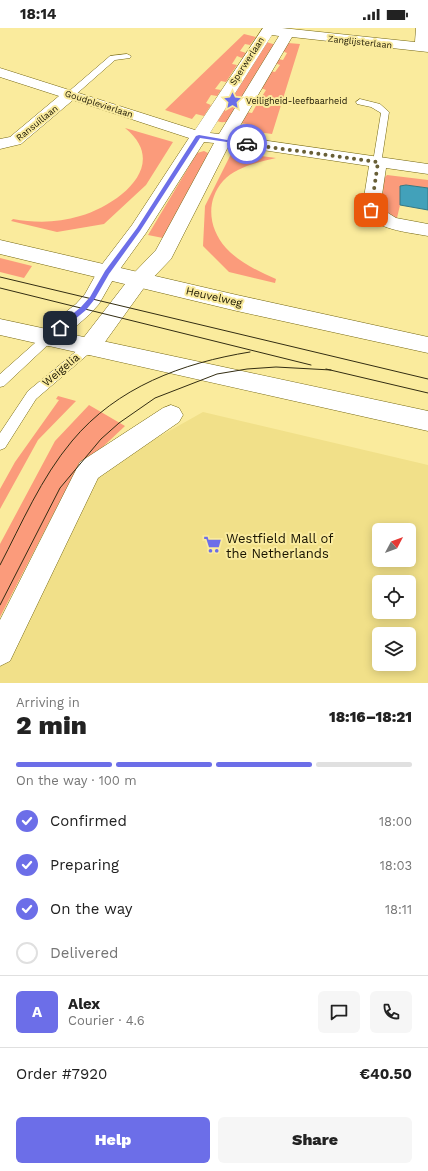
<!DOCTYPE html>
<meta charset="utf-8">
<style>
:root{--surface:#fff;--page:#f6f6f6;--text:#222;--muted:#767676;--line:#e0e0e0;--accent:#6c6ee8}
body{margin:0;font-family:"Work Sans",sans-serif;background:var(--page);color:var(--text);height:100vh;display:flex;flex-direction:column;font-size:15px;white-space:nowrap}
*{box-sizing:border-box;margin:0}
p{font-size:13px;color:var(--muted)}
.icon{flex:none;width:22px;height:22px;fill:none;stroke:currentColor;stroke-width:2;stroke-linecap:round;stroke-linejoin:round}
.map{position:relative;height:655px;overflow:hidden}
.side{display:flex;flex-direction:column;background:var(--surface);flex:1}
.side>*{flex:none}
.needle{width:26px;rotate:49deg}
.fabs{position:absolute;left:372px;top:495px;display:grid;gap:8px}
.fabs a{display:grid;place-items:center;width:44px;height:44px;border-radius:6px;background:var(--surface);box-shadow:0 2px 10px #0003;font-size:20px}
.pin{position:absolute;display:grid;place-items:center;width:34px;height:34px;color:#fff;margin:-17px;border-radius:8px;box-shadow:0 2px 6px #0006}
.courier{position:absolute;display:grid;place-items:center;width:40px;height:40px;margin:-20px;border:3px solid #6c6ee8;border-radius:50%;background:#fff;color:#222;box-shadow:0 1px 5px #0007}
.headline em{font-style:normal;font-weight:800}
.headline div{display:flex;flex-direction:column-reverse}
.headline{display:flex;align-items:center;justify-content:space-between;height:68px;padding:0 16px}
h1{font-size:26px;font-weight:800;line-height:30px}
.bar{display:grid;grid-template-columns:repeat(4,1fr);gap:6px 4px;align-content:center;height:48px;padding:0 16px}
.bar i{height:5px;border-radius:3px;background:var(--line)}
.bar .current{background:var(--accent)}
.bar p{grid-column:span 4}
.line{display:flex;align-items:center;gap:10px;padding:0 16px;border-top:1px solid var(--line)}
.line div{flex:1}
.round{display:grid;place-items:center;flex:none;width:42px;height:42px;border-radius:6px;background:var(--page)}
ol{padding:0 16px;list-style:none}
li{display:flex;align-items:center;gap:12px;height:44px}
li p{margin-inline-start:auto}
li .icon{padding:4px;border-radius:50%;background:var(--accent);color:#fff;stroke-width:4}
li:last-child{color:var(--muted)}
li i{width:22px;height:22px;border:2px solid var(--line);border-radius:50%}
.cta{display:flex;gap:8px;margin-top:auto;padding:8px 16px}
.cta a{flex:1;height:46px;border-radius:6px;background:var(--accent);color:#fff;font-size:16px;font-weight:800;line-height:46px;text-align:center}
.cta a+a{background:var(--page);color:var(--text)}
.status{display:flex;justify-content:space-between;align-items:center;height:28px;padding:0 20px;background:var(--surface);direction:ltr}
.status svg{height:11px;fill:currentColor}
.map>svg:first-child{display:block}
</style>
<div class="status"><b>18:14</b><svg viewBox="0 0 49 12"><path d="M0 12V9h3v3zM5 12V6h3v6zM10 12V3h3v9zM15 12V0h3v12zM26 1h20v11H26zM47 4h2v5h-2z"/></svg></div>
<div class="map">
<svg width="428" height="655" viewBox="0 0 428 655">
<rect width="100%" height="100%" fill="#faeb9d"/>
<path fill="#f1e089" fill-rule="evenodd" d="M 203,384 L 428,437 L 428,655 L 0,655 L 0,610 L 80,453 ZM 379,502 L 409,502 L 409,532 L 379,532 ZM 379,554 L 409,554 L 409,584 L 379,584 ZM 379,606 L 409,606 L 409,636 L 379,636 Z"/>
<path fill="#fb9b7b" d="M 244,6 L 256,9 L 250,17 L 245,16 L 240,23 L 246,25 L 242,30 L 237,28 L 232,36 L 237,37 L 226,54 L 221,53 L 215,61 L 221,62 L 217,68 L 211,67 L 206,75 L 211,77 L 204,88 L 196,86 L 192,91 L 165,82 Z
M 266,14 L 273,16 L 274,17 L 227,94 C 222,94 220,95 216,92 Z
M 288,15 L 300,16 L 272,106 L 244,102 L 247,96 L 240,95 L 246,84 L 252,85 L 257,76 L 252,75 L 255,69 L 261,70 L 266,62 L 261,60 L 270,43 L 275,44 L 280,37 L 275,35 L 278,31 L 283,32 L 287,25 L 282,23 Z
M 125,100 L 173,114 L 146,157 L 104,196 L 57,204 L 11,193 L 13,191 C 35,195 58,195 80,188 C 118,177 171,137 125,100 Z
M 204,123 L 208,125 L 209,128 L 163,210 L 148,207 L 197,125 Z
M 232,124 L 276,130 C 259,134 236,139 223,153 C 205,174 209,201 226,220 C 240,235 258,243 276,251 L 275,255 L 229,244 L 203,218 L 205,178 Z
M 387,147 L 428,152 L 428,160 L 406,157 L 400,158 L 400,177 L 397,190 C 391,188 385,186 382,180 L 384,150 Z
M 0,230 L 32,238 L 24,250 L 0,244 Z
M 58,368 L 76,373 L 38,412 L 0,481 L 0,461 L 15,434 L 59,372 L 56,371 Z
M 89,377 L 125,398 L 90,431 L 61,471 L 0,589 L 0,516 L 55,413 Z"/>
<path fill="#42a1ba" stroke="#367782" d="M 406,157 L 428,160 L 428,182 L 400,177 L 400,158 Z"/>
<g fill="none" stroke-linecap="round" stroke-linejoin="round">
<defs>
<path id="lane" d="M 127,26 L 131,28 L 130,30 L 115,32 L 73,69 L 67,69 L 66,67 L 67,65 L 110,28 Z
M 360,71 L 380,76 L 389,84 L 381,136 L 378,137 L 373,134 L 381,85 L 371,79 L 357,76 L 356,74 Z
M 48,305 L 52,307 L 54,310 L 52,313 L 4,358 L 0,359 L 0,346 L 44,307 Z
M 89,314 L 93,316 L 95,319 L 93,322 L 36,371 L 5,420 L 0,422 L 0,405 L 28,363 L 85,316 Z"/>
<path id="street" d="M 263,0 L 282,0 L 415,14 L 416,0 L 428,0 L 428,24 L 292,9 L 234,108 L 428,136 L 428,146 L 386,140 L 380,180 L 396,190 L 428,196 L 428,208 C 407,204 375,202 362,182 L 369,138 L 229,117 L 171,231 L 146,257 L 97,325 L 89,327 L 81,325 L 78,319 L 81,313 L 132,247 L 156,222 L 214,115 L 204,114 L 146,205 L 115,248 L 99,276 L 90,286 L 56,316 L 48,318 L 40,316 L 37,310 L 40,304 L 76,276 L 85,266 L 100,239 L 132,197 L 189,110 L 73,72 L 21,116 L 0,121 L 0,111 L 10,109 L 59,68 L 0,49 L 0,40 L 195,102 ZM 272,7 L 279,8 L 219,106 L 210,105 Z
M 171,377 L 179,380 L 183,387 L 179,394 L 98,450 L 10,633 L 0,638 L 0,592 L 80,434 L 163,380 Z"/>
<path id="secondary" d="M 0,212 L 237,267 L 428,309 L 428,325 L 237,283 L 0,226 Z
M 0,291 L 428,383 L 428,403 L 0,307 Z"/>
</defs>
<use href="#lane" stroke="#756712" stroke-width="1"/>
<use href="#street" stroke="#756712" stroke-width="1"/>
<use href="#secondary" stroke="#756712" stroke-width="1"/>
<use href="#lane" fill="#fff" fill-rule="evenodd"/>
<use href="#street" fill="#fff" fill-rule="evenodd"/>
<use href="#secondary" fill="#fff" fill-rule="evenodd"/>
<path stroke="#332d12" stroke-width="1" d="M 0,249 L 428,351
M 0,260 L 311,337
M 326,341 L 428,365
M 0,537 C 22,495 41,450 72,413 C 117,359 182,335 250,324
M 0,577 L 60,460 L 101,411 L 119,395 L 155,370 L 217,346 L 247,341 L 276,339 L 331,342"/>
</g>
<path fill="#6c6ee8" d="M 199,107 L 250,116 L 247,117 L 200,110 L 140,203 L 109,246 L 94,272 L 86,282 L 62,302 L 58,302 L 58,298 L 81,279 L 90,269 L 105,243 L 137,200 L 196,108 Z"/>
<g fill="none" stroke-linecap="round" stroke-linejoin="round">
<path stroke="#685f37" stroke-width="4" stroke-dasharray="0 7.2" d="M 247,116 L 378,134 L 371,182"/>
</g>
<defs>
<symbol id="sight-bare" viewBox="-9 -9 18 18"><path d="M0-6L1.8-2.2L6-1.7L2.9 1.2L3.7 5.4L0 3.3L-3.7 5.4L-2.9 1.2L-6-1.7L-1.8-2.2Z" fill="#6c6ee8" stroke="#faeb9d" stroke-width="2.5" paint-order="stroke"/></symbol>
<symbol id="supermarket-bare" viewBox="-9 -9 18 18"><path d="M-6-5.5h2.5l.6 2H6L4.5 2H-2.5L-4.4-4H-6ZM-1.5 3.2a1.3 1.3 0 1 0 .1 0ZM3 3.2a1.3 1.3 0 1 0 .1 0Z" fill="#6c6ee8" stroke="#faeb9d" stroke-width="2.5" paint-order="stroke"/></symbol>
</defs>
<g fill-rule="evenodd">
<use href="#sight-bare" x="220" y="60" width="25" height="25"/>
<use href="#supermarket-bare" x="200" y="504" width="25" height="25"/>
</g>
<g text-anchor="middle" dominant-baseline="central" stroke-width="4" stroke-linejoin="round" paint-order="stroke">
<g font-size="9" fill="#191400" stroke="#faeb9d">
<text transform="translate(360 14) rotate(6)">Zanglijsterlaan</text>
<text transform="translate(247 33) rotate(-57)">Sperwerlaan</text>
<text transform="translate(99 76) rotate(18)">Goudplevierlaan</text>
<text transform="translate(37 95) rotate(-39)">Ransuillaan</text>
</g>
<g font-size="9" fill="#191400" stroke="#faeb9d" text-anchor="start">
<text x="246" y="73">Veiligheid-leefbaarheid</text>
</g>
<g font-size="11" fill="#191400" stroke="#faeb9d">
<text transform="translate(214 269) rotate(13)">Heuvelweg</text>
<text transform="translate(61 342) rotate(-40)">Weigelia</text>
</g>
<g font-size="13" fill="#191400" stroke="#faeb9d" text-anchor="start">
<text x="226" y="510">Westfield Mall of<tspan x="226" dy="15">the Netherlands</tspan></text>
</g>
</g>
</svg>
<div class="fabs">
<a><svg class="needle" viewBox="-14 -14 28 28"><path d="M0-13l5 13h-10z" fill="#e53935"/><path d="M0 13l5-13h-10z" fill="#767676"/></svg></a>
<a><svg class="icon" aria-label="locate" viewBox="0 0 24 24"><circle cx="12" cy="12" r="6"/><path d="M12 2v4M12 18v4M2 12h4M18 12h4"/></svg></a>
<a><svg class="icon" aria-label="layers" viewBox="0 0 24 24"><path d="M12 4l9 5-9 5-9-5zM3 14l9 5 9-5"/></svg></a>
</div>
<div class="pin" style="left:371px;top:182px;background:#ea580c"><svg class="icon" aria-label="bag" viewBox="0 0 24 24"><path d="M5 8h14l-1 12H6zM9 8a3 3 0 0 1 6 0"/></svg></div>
<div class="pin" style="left:60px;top:300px;background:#1f2937"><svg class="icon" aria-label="home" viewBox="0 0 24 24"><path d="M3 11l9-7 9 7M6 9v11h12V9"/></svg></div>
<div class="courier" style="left:247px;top:116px"><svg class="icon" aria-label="car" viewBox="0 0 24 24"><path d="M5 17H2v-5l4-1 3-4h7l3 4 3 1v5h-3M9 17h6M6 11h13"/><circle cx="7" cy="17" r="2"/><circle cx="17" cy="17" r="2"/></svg></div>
</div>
<section class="side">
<div class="headline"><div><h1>2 min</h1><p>Arriving in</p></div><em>18:16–18:21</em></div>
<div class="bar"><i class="current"></i><i class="current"></i><i class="current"></i><i></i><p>On the way · 100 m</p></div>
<ol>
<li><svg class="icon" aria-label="check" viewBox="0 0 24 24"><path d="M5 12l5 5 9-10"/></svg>Confirmed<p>18:00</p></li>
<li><svg class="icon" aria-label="check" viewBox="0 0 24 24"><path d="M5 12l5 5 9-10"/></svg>Preparing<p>18:03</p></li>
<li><svg class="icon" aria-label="check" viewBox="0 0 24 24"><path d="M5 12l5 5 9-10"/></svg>On the way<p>18:11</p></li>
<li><i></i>Delivered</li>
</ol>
<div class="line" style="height:72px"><b class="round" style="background:var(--accent);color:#fff">A</b><div><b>Alex</b><p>Courier · 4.6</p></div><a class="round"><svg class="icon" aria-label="chat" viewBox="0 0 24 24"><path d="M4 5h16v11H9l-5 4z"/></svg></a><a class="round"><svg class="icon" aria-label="phone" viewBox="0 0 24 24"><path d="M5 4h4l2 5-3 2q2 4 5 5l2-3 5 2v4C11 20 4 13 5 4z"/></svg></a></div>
<div class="line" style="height:52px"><div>Order #7920</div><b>€40.50</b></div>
<div class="cta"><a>Help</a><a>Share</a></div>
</section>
